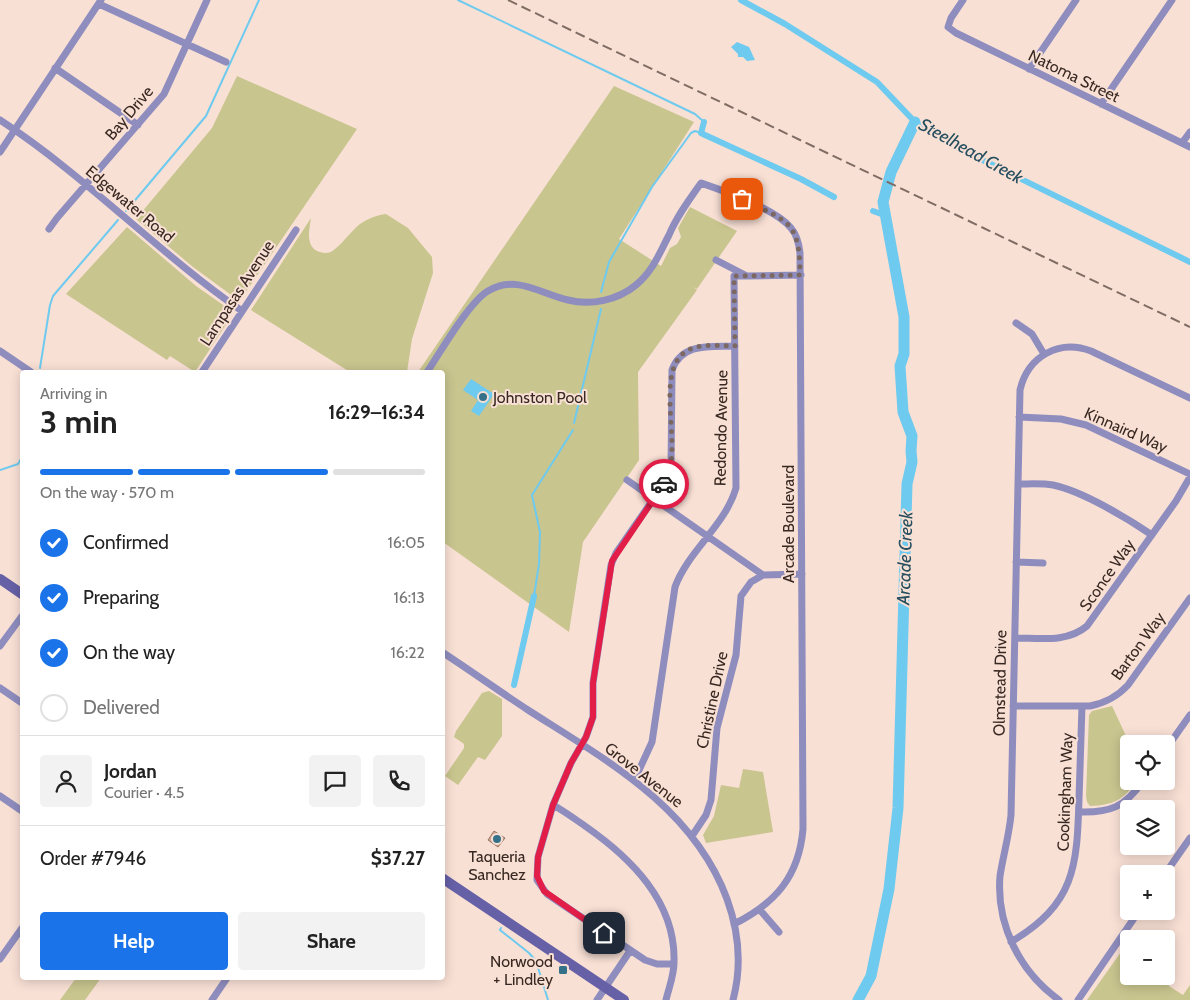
<!DOCTYPE html>
<meta charset="utf-8">
<style>
:root{--surface:#fff;--page:#f2f2f2;--text:#222;--muted:#767676;--line:#e0e0e0;--accent:#1a73e8}
body{margin:0;font-family:Cabin,sans-serif;background:var(--page);color:var(--text);height:100vh;display:flex;flex-direction:column;font-size:19px;white-space:nowrap}
*{box-sizing:border-box;margin:0}
p{font-size:16px;color:var(--muted)}
.icon{flex:none;width:28px;height:28px;fill:none;stroke:currentColor;stroke-width:2;stroke-linecap:round;stroke-linejoin:round}
.map{position:relative;flex:1;overflow:hidden}
.details{position:absolute;left:20px;top:370px;width:425px;height:610px;display:flex;flex-direction:column;background:var(--surface);border-radius:5px;box-shadow:0 2px 12px #0003}
.details>*{flex:none}
.controls{position:absolute;left:1120px;top:735px;display:grid;gap:10px}
.controls a{display:grid;place-items:center;width:55px;height:55px;border-radius:5px;background:var(--surface);box-shadow:0 2px 12px #0003;font-size:25px}
.pin{position:absolute;display:grid;place-items:center;width:42px;height:42px;color:#fff;margin:-21px;border-radius:10px;box-shadow:0 2px 8px #0006}
.courier{position:absolute;display:grid;place-items:center;width:50px;height:50px;margin:-25px;border:4px solid #e11d48;border-radius:50%;background:#fff;color:#222;box-shadow:0 1px 6px #0007}
.head em{font-style:normal;font-weight:800}
.head div{display:flex;flex-direction:column-reverse}
.head{display:flex;align-items:center;justify-content:space-between;height:85px;padding:0 20px}
h1{font-size:32px;font-weight:800;line-height:38px}
.bar{display:grid;grid-template-columns:repeat(4,1fr);gap:8px 5px;align-content:center;height:60px;padding:0 20px}
.bar i{height:6px;border-radius:4px;background:var(--line)}
.bar .active{background:var(--accent)}
.bar p{grid-column:span 4}
.line{display:flex;align-items:center;gap:12px;padding:0 20px;border-top:1px solid var(--line)}
.line div{flex:1}
.round{display:grid;place-items:center;flex:none;width:52px;height:52px;border-radius:5px;background:var(--page)}
ol{padding:0 20px;list-style:none}
li{display:flex;align-items:center;gap:15px;height:55px}
li p{margin-inline-start:auto}
li .icon{padding:5px;border-radius:50%;background:var(--accent);color:#fff;stroke-width:4}
li:last-child{color:var(--muted)}
li i{width:28px;height:28px;border:2px solid var(--line);border-radius:50%}
.action{display:flex;gap:10px;margin-top:auto;padding:10px 20px}
.action a{flex:1;height:58px;border-radius:5px;background:var(--accent);color:#fff;font-size:20px;font-weight:800;line-height:58px;text-align:center}
.action a+a{background:var(--page);color:var(--text)}
.map>svg:first-child{display:block}
</style>
<div class="map">
<svg width="1190" height="1000" viewBox="0 0 1190 1000">
<rect width="100%" height="100%" fill="#f9e0d5"/>
<path fill="#c8c58f" d="M 237,76 L 357,129 L 241,299 L 238,300 L 193,267 L 136,219 L 212,128 Z
M 614,86 L 694,122 L 619,239 L 661,266 L 670,248 L 677,244 L 681,237 L 678,228 L 690,207 L 737,231 L 697,289 L 693,287 L 697,290 L 638,372 L 639,460 L 583,542 L 569,632 L 443,542 L 442,372 L 418,372 Z
M 386,214 L 408,228 L 432,257 L 433,273 L 412,339 L 407,372 L 350,372 L 251,310 L 311,218 C 309,230 305,248 320,252 C 326,254 331,253 335,249 C 344,242 351,231 360,224 C 367,219 377,215 386,214 Z
M 127,227 L 196,286 L 226,307 L 229,320 L 195,372 L 170,356 L 167,360 L 66,294 Z
M 489,691 L 502,699 L 502,736 L 485,760 L 478,757 L 458,785 L 445,776 L 464,748 L 464,744 L 454,737 L 456,731 L 482,693 Z
M 1112,706 L 1127,738 L 1134,744 L 1129,744 L 1129,781 L 1137,781 C 1123,800 1114,805 1090,806 L 1087,802 L 1086,796 L 1089,715 L 1092,711 Z
M 743,769 L 763,772 L 773,832 L 706,843 L 703,835 L 714,816 L 721,785 L 739,788 Z
M 1128,942 L 1129,976 L 1166,976 L 1166,970 L 1174,976 L 1169,986 L 1183,995 L 1190,985 L 1190,1000 L 1087,1000 Z
M 76,978 L 101,978 L 85,1000 L 60,1000 Z"/>
<path fill="#6ecaee" d="M 737,42 L 749,47 L 755,60 L 747,61 L 743,57 L 738,57 L 738,54 L 731,47 Z
M 471,379 L 494,394 L 479,416 L 471,411 L 478,400 L 463,390 Z"/>
<g fill="none" stroke-linecap="round" stroke-linejoin="round">
<path stroke="#6ecaee" stroke-width="2" d="M 458,0 L 695,114 L 704,122
M 126,211 L 206,116 L 259,0
M 601,292 L 609,262 L 652,187 L 691,133 L 695,131 L 701,133
M 40,368 L 50,305 L 53,296 L 118,220
M 574,423 L 601,309
M 0,470 L 18,464 L 22,457
M 534,596 L 539,564 L 540,532 L 532,495 L 573,430
M 501,928 L 500,930 L 529,953 L 536,961 L 548,1000"/>
<path stroke="#6ecaee" stroke-width="6" d="M 741,0 L 785,24 L 877,82 L 915,122 L 954,146 L 1190,262
M 704,122 L 701,133 L 705,135 L 801,179 L 834,197
M 873,211 L 884,215
M 514,685 L 534,596"/>
<path stroke="#6ecaee" stroke-width="11" d="M 858,1000 L 871,976 L 889,889 L 898,808 L 907,484 L 912,462 L 911,451 L 912,436 L 903,412 L 900,366 L 904,354 L 904,317 L 883,202 L 891,172 L 915,122"/>
</g>
<path fill="#cca593" stroke="#9a7564" d="M 494,831 L 505,838 L 498,847 L 488,840 Z"/>
<g fill="none" stroke-linecap="round" stroke-linejoin="round">
<path stroke="#8e8dbe" stroke-width="7" d="M 963,0 L 951,18 L 948,27 L 956,33 L 1190,147
M 99,4 L 226,62
M 55,68 L 138,125
M 1029,69 L 1076,0
M 1101,104 L 1172,0
M 0,120 C 86,176 157,252 242,311
M 1182,143 L 1190,132
M 0,152 L 101,0
M 49,229 L 57,218 L 164,94 L 207,0
M 716,260 L 747,276 L 801,275
M 1016,323 L 1032,334 L 1044,354
M 0,351 L 31,372
M 202,372 L 296,230
M 427,372 C 440,353 469,302 488,291 C 517,274 540,294 568,300 C 591,306 618,300 636,285 C 653,271 659,254 669,235 C 677,216 689,200 701,183 C 724,191 776,209 791,228 C 797,235 799,244 800,253 L 803,829 C 799,876 776,903 734,924
M 1019,417 L 1061,419 L 1086,425 L 1190,474
M 627,480 L 763,575 L 802,574
M 1018,484 C 1029,484 1042,483 1053,485 C 1082,491 1127,518 1152,535
M 1016,562 L 1043,563
M 1015,638 C 1039,638 1067,643 1087,626 L 1176,501 L 1190,477
M 0,646 L 22,616
M 442,652 C 471,671 499,691 528,710 C 606,760 693,807 727,899 C 739,932 742,966 733,1000
M 0,688 L 22,703
M 1013,706 L 1090,706 C 1105,703 1117,697 1128,685 L 1190,598
M 1166,749 L 1190,715
M 634,781 L 652,742 L 675,587 C 688,551 725,526 736,488 L 734,276 L 747,276
M 0,796 L 22,811
M 553,805 C 564,811 575,819 585,826 C 631,858 676,902 674,962 C 674,976 669,987 666,1000
M 1079,812 C 1110,813 1125,807 1143,781
M 692,836 L 706,815 L 711,800 L 717,728 L 736,655 L 741,596 L 751,582 L 763,575
M 1165,874 L 1190,838
M 760,910 L 779,932
M 1011,942 C 1075,904 1077,867 1079,799 C 1080,768 1081,737 1082,706
M 0,959 L 22,928
M 674,964 L 657,964 L 645,960 L 547,894 L 537,880 L 538,857 L 553,805 L 571,763 L 586,737 L 593,717 L 593,683 L 611,565 L 616,553 L 668,478 L 671,470 L 672,370 C 682,342 711,347 735,346
M 212,1000 L 227,978
M 597,1000 L 630,951
M 1059,1000 C 1020,972 996,925 1000,876 C 1003,856 1009,836 1011,815 L 1020,390 C 1028,356 1059,339 1091,351 L 1190,398
M 1078,1000 L 1139,911"/>
<path stroke="#6660a7" stroke-width="10" d="M 0,579 L 22,594
M 442,878 L 624,1000"/>
<path stroke="#7f6c63" stroke-width="2" stroke-dasharray="10 5" stroke-linecap="butt" d="M 508,0 L 1190,327"/>
</g>
<g fill="none" stroke-linecap="round" stroke-linejoin="round">
<path stroke="#7c6860" stroke-width="5" stroke-dasharray="0 9" d="M 664,484 C 687,450 648,363 693,348 C 705,344 722,346 735,346 L 734,276 L 800,275 C 800,220 788,222 742,199"/>
<path stroke="#e11d48" stroke-width="6" d="M 604,933 L 544,891 L 537,876 L 538,857 L 553,805 L 571,763 L 586,737 L 593,717 L 593,683 L 612,561 L 664,484"/>
</g>
<g fill="#357188" stroke="#f9e0d5" stroke-width="2">
<circle cx="483" cy="397" r="5"/>
<circle cx="497" cy="839" r="5"/>
<rect x="558" y="965" width="10" height="10" rx="2.5"/>
</g>
<g text-anchor="middle" dominant-baseline="central" stroke-width="4" stroke-linejoin="round" paint-order="stroke">
<g font-size="16" fill="#382821" stroke="#f9e0d5">
<text transform="translate(1074 76) rotate(26)">Natoma Street</text>
<text transform="translate(129 113) rotate(-50)">Bay Drive</text>
<text transform="translate(130 204) rotate(40)">Edgewater Road</text>
<text transform="translate(237 293) rotate(-57)">Lampasas Avenue</text>
<text transform="translate(721 428) rotate(-89)">Redondo Avenue</text>
<text transform="translate(1126 430) rotate(24)">Kinnaird Way</text>
<text transform="translate(788 524) rotate(-90)">Arcade Boulevard</text>
<text transform="translate(1107 575) rotate(-55)">Sconce Way</text>
<text transform="translate(1138 646) rotate(-54)">Barton Way</text>
<text transform="translate(1000 683) rotate(-89)">Olmstead Drive</text>
<text transform="translate(712 700) rotate(-78)">Christine Drive</text>
<text transform="translate(644 775) rotate(38)">Grove Avenue</text>
<text transform="translate(1065 792) rotate(-88)">Cookingham Way</text>
</g>
<g font-size="16" fill="#382821" stroke="#f9e0d5" text-anchor="start">
<text x="493" y="397">Johnston Pool</text>
<text x="497" y="856" text-anchor="middle">Taqueria<tspan x="497" dy="18">Sanchez</tspan></text>
<text x="553" y="961" text-anchor="end">Norwood<tspan x="553" dy="18">+ Lindley</tspan></text>
</g>
<g font-size="18" font-style="italic" fill="#254e5e" stroke="#f9e0d5">
<text transform="translate(971 151) rotate(29)">Steelhead Creek</text>
<text transform="translate(905 558) rotate(-88)">Arcade Creek</text>
</g>
</g>
</svg>
<div class="controls">
<a><svg class="icon" aria-label="locate" viewBox="0 0 24 24"><circle cx="12" cy="12" r="6"/><path d="M12 2v4M12 18v4M2 12h4M18 12h4"/></svg></a>
<a><svg class="icon" aria-label="layers" viewBox="0 0 24 24"><path d="M12 4l9 5-9 5-9-5zM3 14l9 5 9-5"/></svg></a>
<a>+</a>
<a>−</a>
</div>
<div class="pin" style="left:742px;top:199px;background:#ea580c"><svg class="icon" aria-label="bag" viewBox="0 0 24 24"><path d="M5 8h14l-1 12H6zM9 8a3 3 0 0 1 6 0"/></svg></div>
<div class="pin" style="left:604px;top:933px;background:#1f2937"><svg class="icon" aria-label="home" viewBox="0 0 24 24"><path d="M3 11l9-7 9 7M6 9v11h12V9"/></svg></div>
<div class="courier" style="left:664px;top:484px"><svg class="icon" aria-label="car" viewBox="0 0 24 24"><path d="M5 17H2v-5l4-1 3-4h7l3 4 3 1v5h-3M9 17h6M6 11h13"/><circle cx="7" cy="17" r="2"/><circle cx="17" cy="17" r="2"/></svg></div>
<section class="details">
<div class="head"><div><h1>3 min</h1><p>Arriving in</p></div><em>16:29–16:34</em></div>
<div class="bar"><i class="active"></i><i class="active"></i><i class="active"></i><i></i><p>On the way · 570 m</p></div>
<ol>
<li><svg class="icon" aria-label="check" viewBox="0 0 24 24"><path d="M5 12l5 5 9-10"/></svg>Confirmed<p>16:05</p></li>
<li><svg class="icon" aria-label="check" viewBox="0 0 24 24"><path d="M5 12l5 5 9-10"/></svg>Preparing<p>16:13</p></li>
<li><svg class="icon" aria-label="check" viewBox="0 0 24 24"><path d="M5 12l5 5 9-10"/></svg>On the way<p>16:22</p></li>
<li><i></i>Delivered</li>
</ol>
<div class="line" style="height:90px"><a class="round"><svg class="icon" aria-label="person" viewBox="0 0 24 24"><circle cx="12" cy="8" r="4"/><path d="M4 21q1-7 8-7t8 7"/></svg></a><div><b>Jordan</b><p>Courier · 4.5</p></div><a class="round"><svg class="icon" aria-label="chat" viewBox="0 0 24 24"><path d="M4 5h16v11H9l-5 4z"/></svg></a><a class="round"><svg class="icon" aria-label="phone" viewBox="0 0 24 24"><path d="M5 4h4l2 5-3 2q2 4 5 5l2-3 5 2v4C11 20 4 13 5 4z"/></svg></a></div>
<div class="line" style="height:65px"><div>Order #7946</div><b>$37.27</b></div>
<div class="action"><a>Help</a><a>Share</a></div>
</section>
</div>
